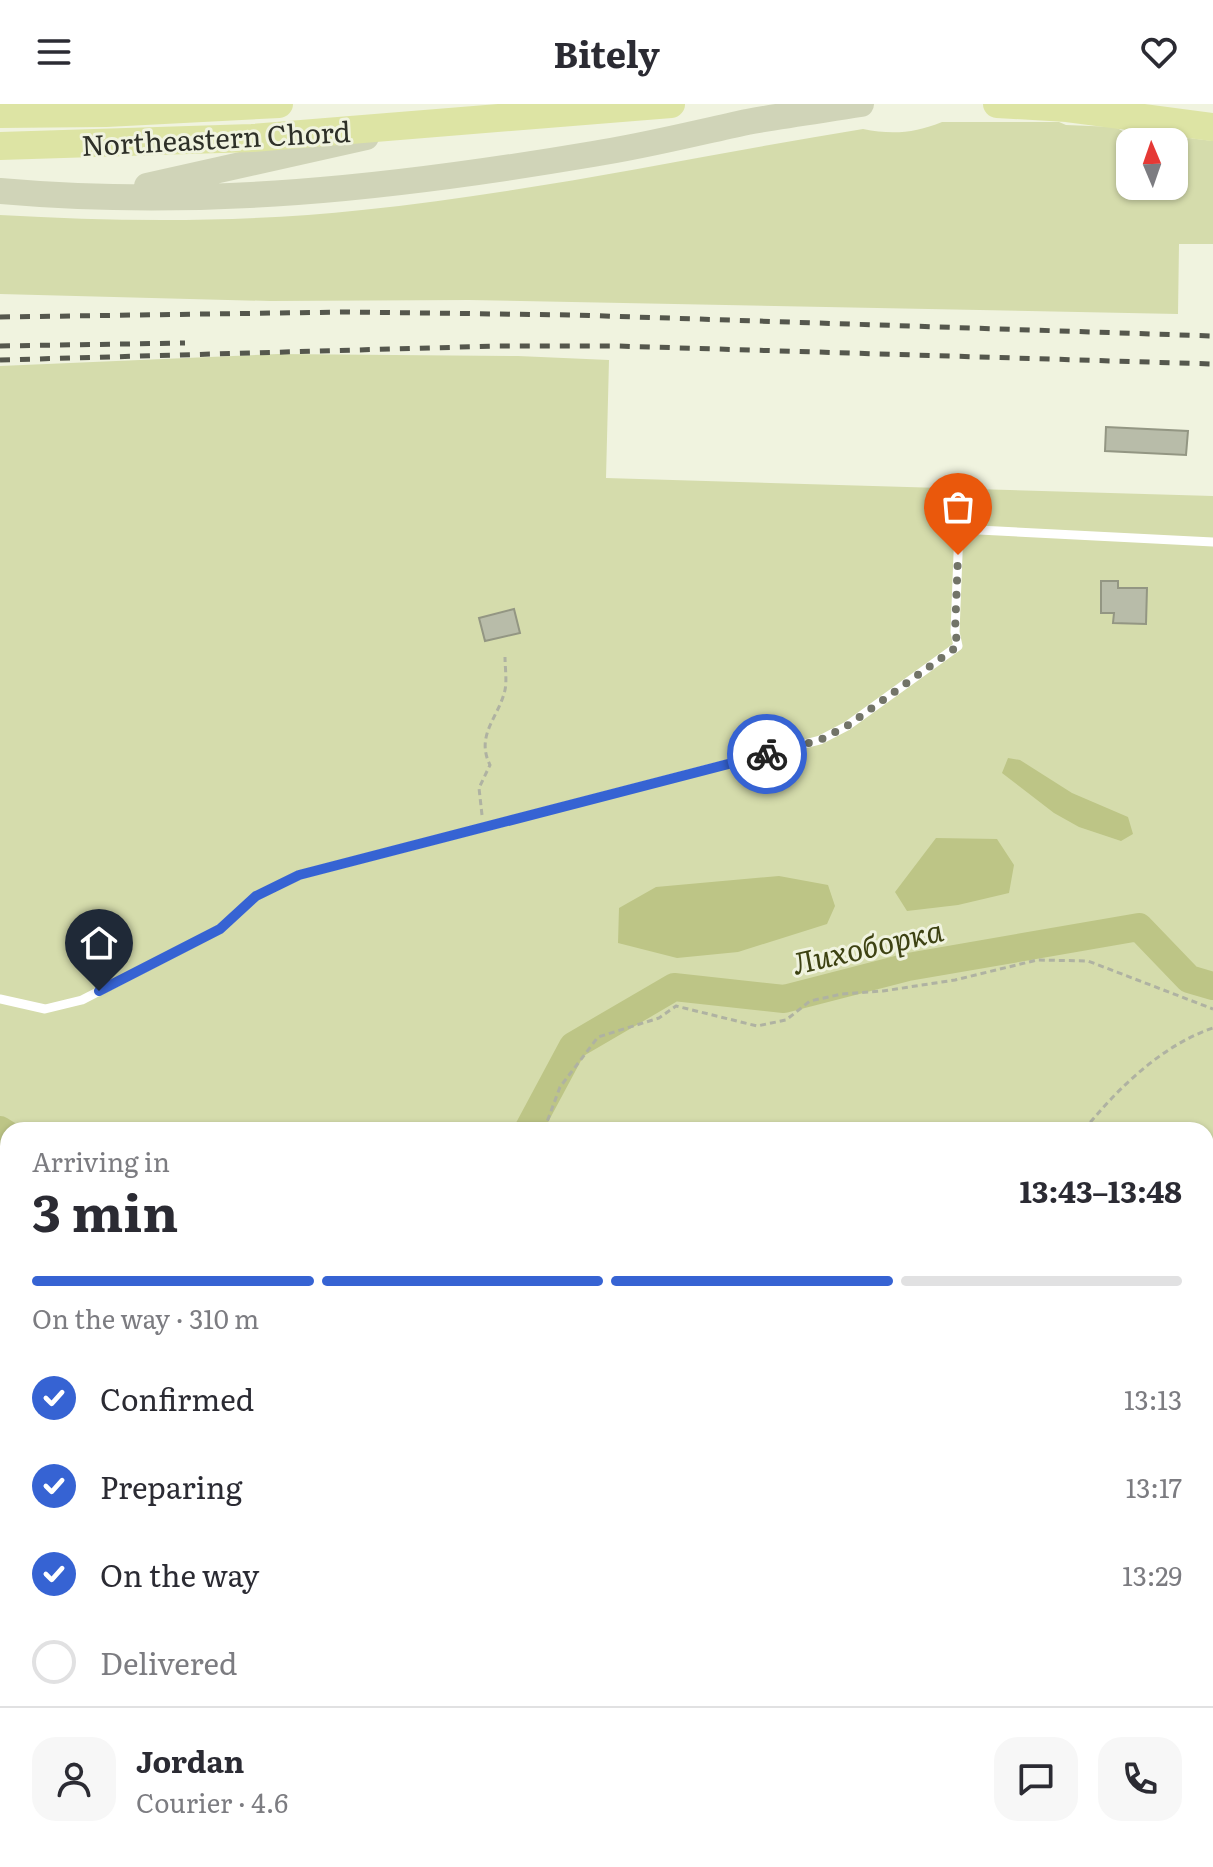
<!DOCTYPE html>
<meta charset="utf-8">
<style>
:root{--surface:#fff;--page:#f7f7f7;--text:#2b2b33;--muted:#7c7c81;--line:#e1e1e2;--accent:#3663d3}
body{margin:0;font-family:Literata,serif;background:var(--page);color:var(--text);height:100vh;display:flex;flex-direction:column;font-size:30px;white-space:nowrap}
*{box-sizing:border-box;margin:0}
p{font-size:26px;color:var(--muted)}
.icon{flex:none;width:44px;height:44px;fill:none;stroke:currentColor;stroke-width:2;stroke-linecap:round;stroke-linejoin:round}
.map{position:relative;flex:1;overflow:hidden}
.panel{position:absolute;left:0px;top:1018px;width:1214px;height:746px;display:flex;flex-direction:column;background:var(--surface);border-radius:24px 24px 0 0;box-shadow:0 2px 6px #0004}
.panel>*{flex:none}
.needle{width:52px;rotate:358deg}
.buttons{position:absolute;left:1116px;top:24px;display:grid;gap:16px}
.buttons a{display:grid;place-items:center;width:72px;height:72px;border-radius:16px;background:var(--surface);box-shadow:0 2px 6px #0004;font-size:40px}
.pin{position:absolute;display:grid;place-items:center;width:68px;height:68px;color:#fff;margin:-82px -34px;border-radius:50% 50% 50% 0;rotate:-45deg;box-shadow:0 0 8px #0007}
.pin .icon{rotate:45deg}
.courier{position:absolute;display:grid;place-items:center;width:80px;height:80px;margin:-40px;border:6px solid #3663d3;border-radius:50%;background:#fff;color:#222;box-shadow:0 2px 10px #0007}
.head em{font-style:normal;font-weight:700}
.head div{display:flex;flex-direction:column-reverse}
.head{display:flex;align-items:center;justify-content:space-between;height:136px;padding:0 32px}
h1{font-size:52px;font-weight:700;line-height:60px}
.bar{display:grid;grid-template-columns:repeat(4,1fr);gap:12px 8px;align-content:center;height:96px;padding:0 32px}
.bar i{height:10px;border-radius:6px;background:var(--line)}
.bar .on{background:var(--accent)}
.bar p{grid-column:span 4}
.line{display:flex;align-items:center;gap:20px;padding:0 32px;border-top:2px solid var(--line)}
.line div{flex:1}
.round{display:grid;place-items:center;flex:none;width:84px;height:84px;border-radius:24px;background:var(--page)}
ol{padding:0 32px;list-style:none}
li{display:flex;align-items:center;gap:24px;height:88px}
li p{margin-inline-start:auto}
li .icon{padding:8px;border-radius:50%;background:var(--accent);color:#fff;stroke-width:4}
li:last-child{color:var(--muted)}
li i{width:44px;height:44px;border:4px solid var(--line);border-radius:50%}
header{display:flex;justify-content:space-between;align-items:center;height:104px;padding:0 32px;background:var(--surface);font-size:36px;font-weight:700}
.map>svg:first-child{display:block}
</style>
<header><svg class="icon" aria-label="menu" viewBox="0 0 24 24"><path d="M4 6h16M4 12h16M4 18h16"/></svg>Bitely<svg class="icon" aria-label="heart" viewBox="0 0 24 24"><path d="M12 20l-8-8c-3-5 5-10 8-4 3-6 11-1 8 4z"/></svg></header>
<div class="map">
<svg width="1213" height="1763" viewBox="0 0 1213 1763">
<rect width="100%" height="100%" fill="#f0f3df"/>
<path fill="#d5dcac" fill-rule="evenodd" d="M 942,18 L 1059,18 L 1066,21 L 1115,23 L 1136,34 L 1165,38 L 1130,38 L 1130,82 L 1174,82 L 1174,39 L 1189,34 L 1213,37 L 1213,140 L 1179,140 L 1178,210 L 469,196 L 270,197 L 0,190 L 0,111 C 121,118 241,119 362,106 C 530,89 696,52 863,25 C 892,31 915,29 942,18 Z
M 278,250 L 518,252 L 609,256 L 606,374 L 1213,392 L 1213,1763 L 0,1763 L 0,262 ZM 8,1026 L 1206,1026 L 1206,1756 L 8,1756 Z"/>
<path fill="#bdc586" d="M 1008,654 L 1020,656 L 1072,689 L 1128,713 L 1133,730 L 1121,737 L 1079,723 L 1054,709 L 1002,669 Z
M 936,734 L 997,735 L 1014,761 L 1009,789 L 958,801 L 907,807 L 895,788 Z
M 779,772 L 828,781 L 835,802 L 827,820 L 738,848 L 677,854 L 618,839 L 619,804 L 656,783 Z
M 972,1756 L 1066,1756 L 1071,1763 L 966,1763 Z"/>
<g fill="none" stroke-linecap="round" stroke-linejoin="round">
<path stroke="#bdc586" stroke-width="5" d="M 0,1084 L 8,1076"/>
<path stroke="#bdc586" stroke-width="28" d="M 0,1026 L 8,1031
M 528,1026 L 573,942 L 674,883 L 784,895 L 908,863 L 1139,823 L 1189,875 L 1213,882"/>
</g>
<path fill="#b8bca9" stroke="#939683" stroke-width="2" d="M 1106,323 L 1188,327 L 1186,351 L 1105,347 Z
M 1101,477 L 1118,477 L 1118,484 L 1147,484 L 1146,520 L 1113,519 L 1114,509 L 1101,509 Z
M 514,505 L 520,529 L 485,537 L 479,514 Z
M 1206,1072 L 1213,1074 L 1213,1121 L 1206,1120 Z
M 1213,1240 L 1213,1312 L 1206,1272 L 1206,1241 Z
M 1213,1588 L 1213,1637 L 1206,1639 L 1206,1590 Z"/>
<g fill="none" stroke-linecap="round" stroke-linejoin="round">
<path stroke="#afb2a2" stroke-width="3" stroke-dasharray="6 4" stroke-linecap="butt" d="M 482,711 L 479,684 L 490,661 C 475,631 499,613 505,586 C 507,576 505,563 505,553
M 544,1026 L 560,983 L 598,933 L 659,914 L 676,902 L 757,922 L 786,916 L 810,897 L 842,890 L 883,887 L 955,876 L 1037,856 L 1088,857 L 1213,905
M 1084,1026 C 1117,985 1162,941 1213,924
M 0,1052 L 8,1057
M 0,1282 L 8,1282
M 0,1433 L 8,1429
M 0,1514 L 8,1516
M 1206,1737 L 1213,1746
M 0,1743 L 8,1739
M 393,1756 L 397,1763
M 690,1756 L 692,1756
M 699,1756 L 700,1759 L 707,1756
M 755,1756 L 768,1762
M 1077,1756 L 1078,1763
M 35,1763 L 52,1756
M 315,1763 L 325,1759 L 333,1763
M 656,1763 L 659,1756
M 672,1763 L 675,1756
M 679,1763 L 681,1760
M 711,1763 L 727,1756
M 730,1763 L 740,1758 L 742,1763
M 747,1763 L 758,1758
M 1084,1763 L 1097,1756"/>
<path stroke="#fff" stroke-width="9" d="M 0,895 L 45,905 L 82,896 L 220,825 L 256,792 L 299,771 L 820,636 L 847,622 L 958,542 L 955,528 L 959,425 L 1213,438
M 1209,1042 L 1213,1042
M 1206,1547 L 1213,1544
M 1209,1645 L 1213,1654
M 1206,1682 L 1213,1678
M 432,1756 L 434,1763
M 353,1763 L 365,1756
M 828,1763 L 845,1756"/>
<path stroke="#fff" stroke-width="18" d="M 1129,1756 L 1130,1763
M 120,1763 L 138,1756"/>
<path stroke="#d0d4b8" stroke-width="26" d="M 147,82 L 366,33
M 0,87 C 203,105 392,84 593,50 C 645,42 696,29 747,18 C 785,11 823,6 861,0"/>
<path stroke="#dde4a4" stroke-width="28" d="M 997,0 L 1067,4 L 1213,23
M 0,10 L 106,9 L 279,0
M 0,42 L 252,34 L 671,0"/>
<path stroke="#55574d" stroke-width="5" stroke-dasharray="10 10" stroke-linecap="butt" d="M 0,213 L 346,208 L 575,211 L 1213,232
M 0,242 L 185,239
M 0,256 L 499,242 L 617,242 L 1213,260"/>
</g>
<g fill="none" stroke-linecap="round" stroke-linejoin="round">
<path stroke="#727468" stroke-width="8" stroke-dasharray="0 14.4" d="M 767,650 L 820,636 L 847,622 L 958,542 L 955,528 L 958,451"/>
<path stroke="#3663d3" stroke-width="10" d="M 99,887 L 220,825 L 256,792 L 299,771 L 767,650"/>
</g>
<g text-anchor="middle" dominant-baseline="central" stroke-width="6" stroke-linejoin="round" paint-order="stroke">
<g font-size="28" fill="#2e3028" stroke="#f0f3df">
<text transform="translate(216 33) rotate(-3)">Northeastern Chord</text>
</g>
<g font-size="30" font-style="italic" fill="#3d4212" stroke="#f0f3df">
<text transform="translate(867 841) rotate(-13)">Лихоборка</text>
</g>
</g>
</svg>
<div class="buttons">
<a><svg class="needle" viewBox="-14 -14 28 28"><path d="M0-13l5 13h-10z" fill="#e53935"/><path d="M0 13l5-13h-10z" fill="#7c7c81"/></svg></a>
</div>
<div class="pin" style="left:958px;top:451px;background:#ea580c"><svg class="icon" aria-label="bag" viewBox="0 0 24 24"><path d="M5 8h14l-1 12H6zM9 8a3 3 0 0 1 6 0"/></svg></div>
<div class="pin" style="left:99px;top:887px;background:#1f2937"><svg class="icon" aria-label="home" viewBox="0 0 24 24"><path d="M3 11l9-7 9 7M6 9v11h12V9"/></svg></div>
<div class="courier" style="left:767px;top:650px"><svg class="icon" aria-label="bike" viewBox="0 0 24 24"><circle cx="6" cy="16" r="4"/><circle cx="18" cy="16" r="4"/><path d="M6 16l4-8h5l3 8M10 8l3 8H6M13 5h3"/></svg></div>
<section class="panel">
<div class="head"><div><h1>3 min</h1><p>Arriving in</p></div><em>13:43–13:48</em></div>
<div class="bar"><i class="on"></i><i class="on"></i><i class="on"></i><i></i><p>On the way · 310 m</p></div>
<ol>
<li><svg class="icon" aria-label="check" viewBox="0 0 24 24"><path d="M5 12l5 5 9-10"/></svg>Confirmed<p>13:13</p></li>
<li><svg class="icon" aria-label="check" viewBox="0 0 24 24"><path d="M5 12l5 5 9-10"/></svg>Preparing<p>13:17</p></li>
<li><svg class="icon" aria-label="check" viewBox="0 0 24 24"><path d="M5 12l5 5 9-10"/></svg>On the way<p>13:29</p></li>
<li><i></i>Delivered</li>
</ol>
<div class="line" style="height:144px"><a class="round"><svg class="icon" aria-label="person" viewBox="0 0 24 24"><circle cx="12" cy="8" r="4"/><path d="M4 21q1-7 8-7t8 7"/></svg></a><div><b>Jordan</b><p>Courier · 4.6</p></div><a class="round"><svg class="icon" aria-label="chat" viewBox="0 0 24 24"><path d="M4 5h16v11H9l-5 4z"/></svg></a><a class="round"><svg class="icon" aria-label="phone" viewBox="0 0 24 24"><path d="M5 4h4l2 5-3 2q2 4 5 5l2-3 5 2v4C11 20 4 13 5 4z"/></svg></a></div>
</section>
</div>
